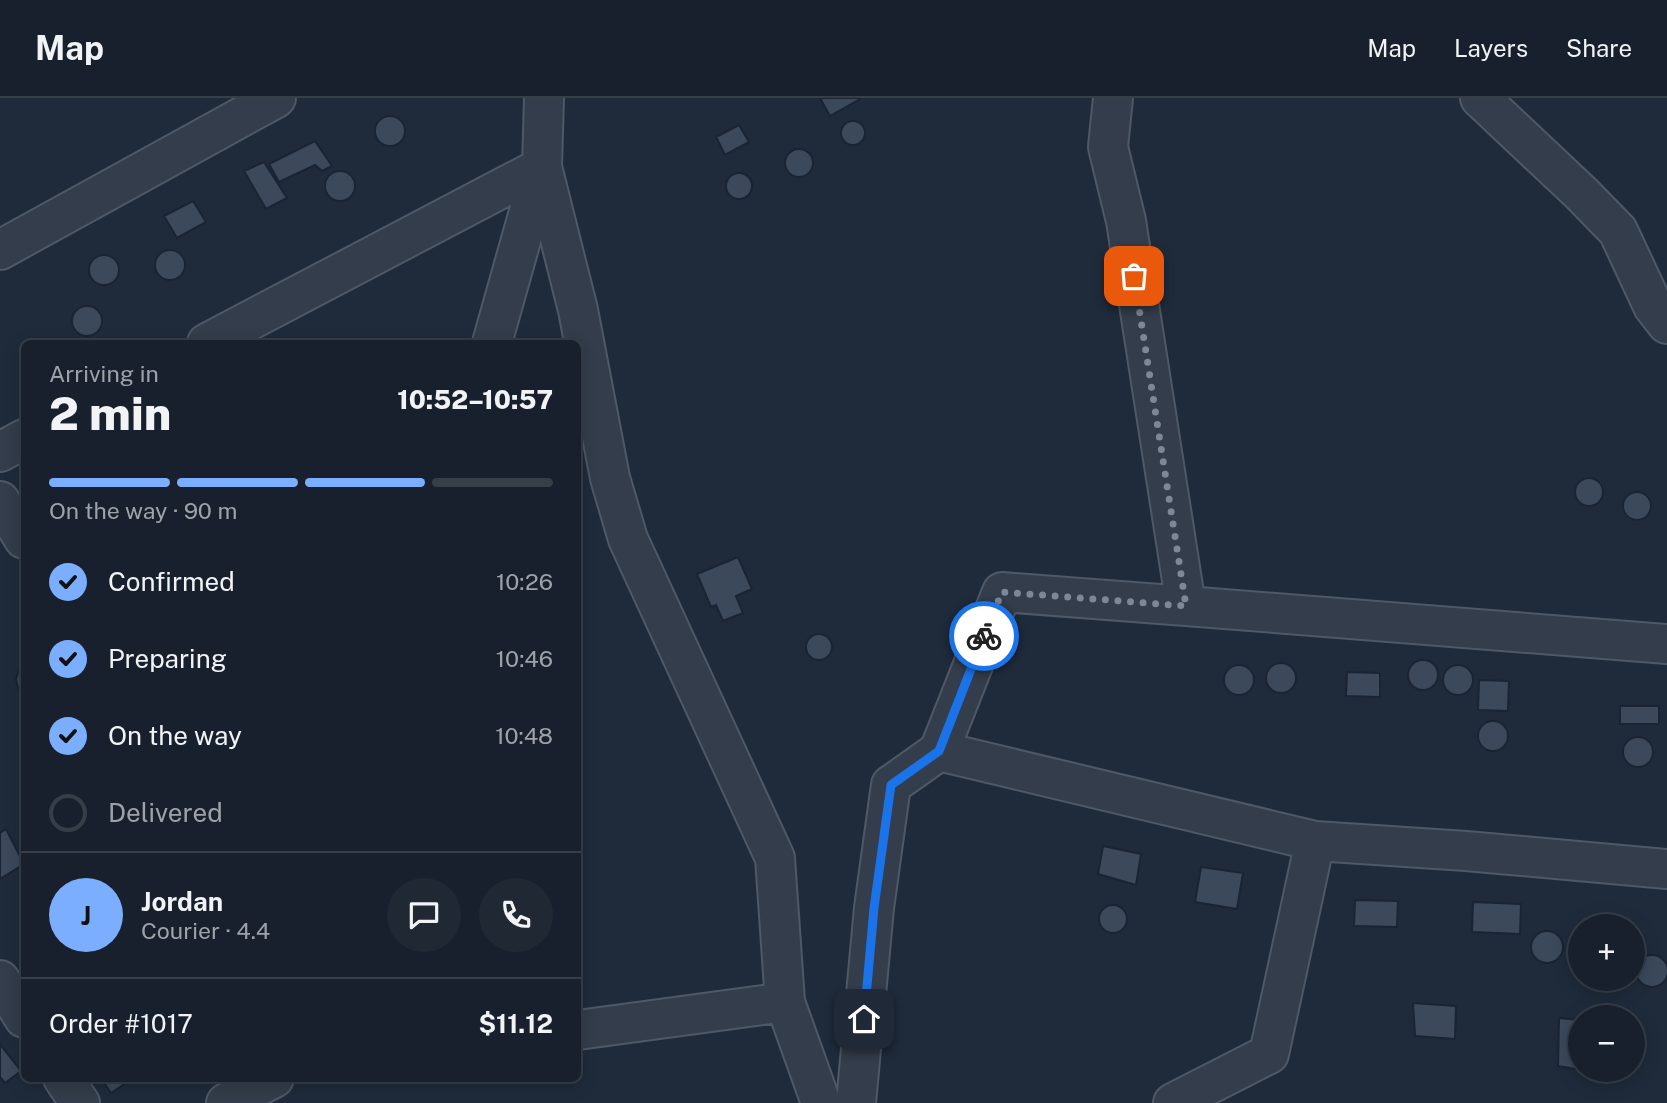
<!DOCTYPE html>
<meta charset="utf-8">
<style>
:root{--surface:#17202c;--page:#202834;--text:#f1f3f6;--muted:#9ea3a9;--line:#363e48;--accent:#7baeff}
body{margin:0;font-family:"Public Sans",sans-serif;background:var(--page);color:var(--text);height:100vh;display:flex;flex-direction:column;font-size:26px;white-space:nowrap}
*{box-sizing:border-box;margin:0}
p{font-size:23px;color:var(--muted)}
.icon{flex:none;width:38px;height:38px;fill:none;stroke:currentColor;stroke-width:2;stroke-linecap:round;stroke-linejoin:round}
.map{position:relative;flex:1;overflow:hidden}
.side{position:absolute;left:21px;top:242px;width:560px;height:742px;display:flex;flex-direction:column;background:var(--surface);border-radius:10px;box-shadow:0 4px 18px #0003,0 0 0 2px var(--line)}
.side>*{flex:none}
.controls{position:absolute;left:1568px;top:816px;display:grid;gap:14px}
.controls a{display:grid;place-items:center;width:77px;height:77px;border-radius:50%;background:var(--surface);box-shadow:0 4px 18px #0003,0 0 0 2px var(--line);font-size:35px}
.pin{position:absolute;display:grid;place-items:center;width:60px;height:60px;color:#fff;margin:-30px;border-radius:14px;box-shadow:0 4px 10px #0006}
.courier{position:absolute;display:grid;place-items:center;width:70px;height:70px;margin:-35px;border:5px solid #1a73e8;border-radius:50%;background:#fff;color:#222;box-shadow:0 2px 9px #0007}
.headline em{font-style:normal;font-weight:800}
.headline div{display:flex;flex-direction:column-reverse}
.headline{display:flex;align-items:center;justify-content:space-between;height:119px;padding:0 28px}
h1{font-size:46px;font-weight:800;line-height:52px}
.bar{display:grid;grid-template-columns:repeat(4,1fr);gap:10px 7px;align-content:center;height:84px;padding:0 28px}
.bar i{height:9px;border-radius:5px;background:var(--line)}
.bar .active{background:var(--accent)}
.bar p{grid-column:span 4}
.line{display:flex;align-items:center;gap:18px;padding:0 28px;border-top:2px solid var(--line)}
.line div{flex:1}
.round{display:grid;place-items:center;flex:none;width:74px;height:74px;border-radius:37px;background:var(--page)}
ol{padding:0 28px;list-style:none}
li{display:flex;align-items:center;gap:21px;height:77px}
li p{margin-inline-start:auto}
li .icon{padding:7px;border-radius:50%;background:var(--accent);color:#111;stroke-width:4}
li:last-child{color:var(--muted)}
li i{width:38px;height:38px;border:4px solid var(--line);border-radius:50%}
header{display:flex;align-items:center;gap:42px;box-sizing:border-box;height:98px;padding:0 35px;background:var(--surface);border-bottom:2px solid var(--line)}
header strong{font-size:33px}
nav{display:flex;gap:38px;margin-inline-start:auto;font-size:24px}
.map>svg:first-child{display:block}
</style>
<header>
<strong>Map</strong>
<nav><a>Map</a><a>Layers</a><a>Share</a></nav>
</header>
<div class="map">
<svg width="1667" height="1005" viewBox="0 0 1667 1005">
<rect width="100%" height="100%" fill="#1f2b3b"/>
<path fill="#3b495b" stroke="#1a2432" stroke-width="2" d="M 820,0 L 860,0 L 860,1 L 830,18 Z
M375 33a15 15 0 1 1 30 0a15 15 0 1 1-30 0Z
M841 35a12 12 0 1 1 24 0a12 12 0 1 1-24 0Z
M 739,27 L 749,44 L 725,57 L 716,39 Z
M 315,43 L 332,68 L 322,73 L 315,67 L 279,84 L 269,66 Z
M785 65a14 14 0 1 1 28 0a14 14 0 1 1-28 0Z
M 264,64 L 287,100 L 266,111 L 244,73 Z
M325 88a15 15 0 1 1 30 0a15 15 0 1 1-30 0Z
M726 88a13 13 0 1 1 26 0a13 13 0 1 1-26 0Z
M 193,103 L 206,124 L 177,140 L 164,118 Z
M155 167a15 15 0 1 1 30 0a15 15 0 1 1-30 0Z
M89 172a15 15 0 1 1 30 0a15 15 0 1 1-30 0Z
M72 223a15 15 0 1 1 30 0a15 15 0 1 1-30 0Z
M1575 394a14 14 0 1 1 28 0a14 14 0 1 1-28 0Z
M1623 408a14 14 0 1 1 28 0a14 14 0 1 1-28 0Z
M 738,459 L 752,491 L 736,498 L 743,515 L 723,523 L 716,507 L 711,509 L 697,476 Z
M806 549a13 13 0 1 1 26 0a13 13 0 1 1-26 0Z
M1408 577a15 15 0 1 1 30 0a15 15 0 1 1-30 0Z
M1266 580a15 15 0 1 1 30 0a15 15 0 1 1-30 0Z
M1224 582a15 15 0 1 1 30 0a15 15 0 1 1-30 0Z
M1443 582a15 15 0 1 1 30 0a15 15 0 1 1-30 0Z
M 24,569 L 24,596 L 18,590 L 16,581 L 19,573 Z
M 1347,574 L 1380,575 L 1380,599 L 1346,598 Z
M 1479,582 L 1509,583 L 1508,613 L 1478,612 Z
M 1620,608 L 1659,608 L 1659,626 L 1620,626 Z
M1478 638a15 15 0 1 1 30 0a15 15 0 1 1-30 0Z
M1623 654a15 15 0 1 1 30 0a15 15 0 1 1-30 0Z
M 6,731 L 24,766 L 0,781 L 0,735 Z
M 1103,748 L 1141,756 L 1136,787 L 1098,776 Z
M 1201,769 L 1243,775 L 1237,811 L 1195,804 Z
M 1355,802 L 1398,803 L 1397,829 L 1354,828 Z
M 1473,804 L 1521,806 L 1520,836 L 1472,834 Z
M1099 821a14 14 0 1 1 28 0a14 14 0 1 1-28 0Z
M1531 849a16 16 0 1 1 32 0a16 16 0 1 1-32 0Z
M1636 873a16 16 0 1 1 32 0a16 16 0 1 1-32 0Z
M 1413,905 L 1456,908 L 1455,941 L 1415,938 Z
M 1559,920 L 1580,922 L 1580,951 L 1575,951 L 1575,971 L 1558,968 Z
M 0,946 L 21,973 L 5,985 L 0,979 Z
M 101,980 L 133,980 L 111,995 Z"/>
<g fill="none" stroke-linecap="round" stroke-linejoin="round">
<defs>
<path id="minor" d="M 544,0 L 542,69 L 578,212 L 610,380 L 628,441 L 775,760 L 785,904 L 821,1005
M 1480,0 L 1582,96 L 1618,133 L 1653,208 L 1667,226
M 0,152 L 276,0
M 207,245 L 542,69
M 492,245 L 541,71
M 0,354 L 24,341
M 0,403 L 24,441
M 1186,508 L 1667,546
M 939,653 L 1315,743 L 1466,753 L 1667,771
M 0,882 L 24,920
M 578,932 L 785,904
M 63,980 L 80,1005
M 226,1005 L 274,980
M 856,1005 L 874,810 L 891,687 L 939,653 L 1002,494 L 1186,508 L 1126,123 L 1108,49 L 1113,0
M 1173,1005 L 1269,956 L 1315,743"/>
</defs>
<use href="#minor" stroke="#4e5866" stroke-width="42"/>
<use href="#minor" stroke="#333d4b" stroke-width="38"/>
</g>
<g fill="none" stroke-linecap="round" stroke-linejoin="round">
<path stroke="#7c8797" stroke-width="7" stroke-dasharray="0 12.6" d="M 984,538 L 1002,494 L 1186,508 L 1134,178"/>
<path stroke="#1a73e8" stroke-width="9" d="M 864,921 L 874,810 L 891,687 L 939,653 L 984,538"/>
</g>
</svg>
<div class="controls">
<a>+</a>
<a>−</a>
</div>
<div class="pin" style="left:1134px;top:178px;background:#ea580c"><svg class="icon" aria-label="bag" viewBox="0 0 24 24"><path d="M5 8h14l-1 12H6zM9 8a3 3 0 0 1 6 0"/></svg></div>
<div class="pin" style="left:864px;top:921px;background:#1f2937"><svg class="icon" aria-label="home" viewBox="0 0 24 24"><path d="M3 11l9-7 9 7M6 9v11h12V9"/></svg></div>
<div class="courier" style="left:984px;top:538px"><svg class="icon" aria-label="bike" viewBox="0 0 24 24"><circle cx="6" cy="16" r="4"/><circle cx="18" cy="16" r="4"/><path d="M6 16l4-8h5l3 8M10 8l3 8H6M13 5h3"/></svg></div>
<section class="side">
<div class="headline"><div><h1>2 min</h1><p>Arriving in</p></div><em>10:52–10:57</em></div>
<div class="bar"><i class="active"></i><i class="active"></i><i class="active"></i><i></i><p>On the way · 90 m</p></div>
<ol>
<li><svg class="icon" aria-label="check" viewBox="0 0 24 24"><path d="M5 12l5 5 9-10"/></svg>Confirmed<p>10:26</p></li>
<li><svg class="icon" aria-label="check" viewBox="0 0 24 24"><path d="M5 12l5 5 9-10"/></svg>Preparing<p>10:46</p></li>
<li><svg class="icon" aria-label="check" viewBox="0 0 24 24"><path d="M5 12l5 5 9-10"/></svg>On the way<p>10:48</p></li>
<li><i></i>Delivered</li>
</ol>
<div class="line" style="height:126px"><b class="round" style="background:var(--accent);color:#111">J</b><div><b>Jordan</b><p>Courier · 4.4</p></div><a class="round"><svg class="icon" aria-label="chat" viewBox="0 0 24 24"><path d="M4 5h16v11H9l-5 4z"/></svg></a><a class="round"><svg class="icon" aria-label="phone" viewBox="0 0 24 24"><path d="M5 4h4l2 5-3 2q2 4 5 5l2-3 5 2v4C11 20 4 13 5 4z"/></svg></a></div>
<div class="line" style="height:91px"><div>Order #1017</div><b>$11.12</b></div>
</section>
</div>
